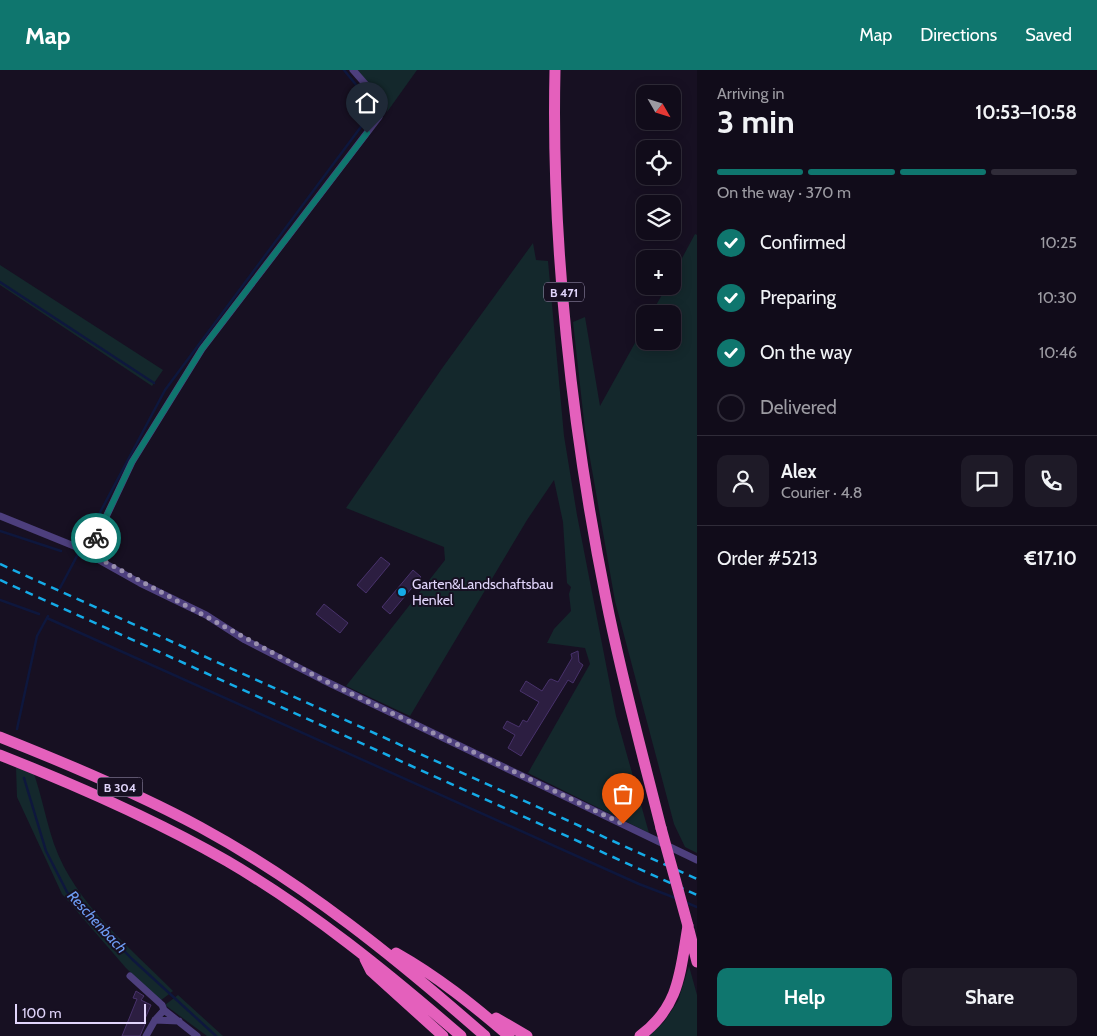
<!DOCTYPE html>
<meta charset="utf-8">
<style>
:root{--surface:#110c1a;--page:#1e1a27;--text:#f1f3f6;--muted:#9c9ba2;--line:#302c39;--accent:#0f766e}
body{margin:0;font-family:Cabin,sans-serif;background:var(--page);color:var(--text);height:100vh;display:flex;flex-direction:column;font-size:19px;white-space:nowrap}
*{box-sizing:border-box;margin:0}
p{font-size:16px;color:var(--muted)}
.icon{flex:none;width:28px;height:28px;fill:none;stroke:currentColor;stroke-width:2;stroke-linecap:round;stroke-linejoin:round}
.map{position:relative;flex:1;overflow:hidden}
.drawer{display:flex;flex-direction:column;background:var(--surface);width:400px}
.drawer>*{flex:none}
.needle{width:32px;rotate:129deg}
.tools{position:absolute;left:636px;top:15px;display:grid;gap:10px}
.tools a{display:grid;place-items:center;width:45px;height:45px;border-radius:10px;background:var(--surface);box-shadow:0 2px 12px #0003,0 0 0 1px var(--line);font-size:25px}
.scale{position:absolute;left:15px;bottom:12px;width:131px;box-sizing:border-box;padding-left:5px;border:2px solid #e1d5fb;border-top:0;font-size:14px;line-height:18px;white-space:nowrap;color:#e1d5fb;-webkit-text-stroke:4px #171022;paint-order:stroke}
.pin{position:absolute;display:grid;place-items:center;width:42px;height:42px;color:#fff;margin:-51px -21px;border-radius:50% 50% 50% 0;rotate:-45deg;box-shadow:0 0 5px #0007}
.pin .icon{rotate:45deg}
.courier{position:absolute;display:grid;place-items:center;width:50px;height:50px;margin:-25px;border:4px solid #0f766e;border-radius:50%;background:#fff;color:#222;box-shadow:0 1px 6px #0007}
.summary em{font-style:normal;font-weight:700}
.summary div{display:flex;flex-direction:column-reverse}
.summary{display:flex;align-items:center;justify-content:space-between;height:85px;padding:0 20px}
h1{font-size:32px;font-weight:700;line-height:38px}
.bar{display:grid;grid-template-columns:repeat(4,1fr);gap:8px 5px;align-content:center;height:60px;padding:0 20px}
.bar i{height:6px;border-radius:4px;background:var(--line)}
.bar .current{background:var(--accent)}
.bar p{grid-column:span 4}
.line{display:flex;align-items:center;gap:12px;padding:0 20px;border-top:1px solid var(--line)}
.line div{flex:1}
.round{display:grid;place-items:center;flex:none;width:52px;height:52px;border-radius:10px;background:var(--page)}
ol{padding:0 20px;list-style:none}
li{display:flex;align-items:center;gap:15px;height:55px}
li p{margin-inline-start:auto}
li .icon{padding:5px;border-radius:50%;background:var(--accent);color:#fff;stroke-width:4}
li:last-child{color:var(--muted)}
li i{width:28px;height:28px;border:2px solid var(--line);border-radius:50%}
.primary-button{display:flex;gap:10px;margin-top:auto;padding:10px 20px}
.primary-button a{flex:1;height:58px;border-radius:10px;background:var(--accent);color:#fff;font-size:20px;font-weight:700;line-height:58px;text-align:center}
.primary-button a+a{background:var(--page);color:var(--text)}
header{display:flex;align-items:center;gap:30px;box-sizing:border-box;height:70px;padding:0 25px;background:var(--accent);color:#fff}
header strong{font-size:24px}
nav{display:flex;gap:28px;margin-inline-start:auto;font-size:18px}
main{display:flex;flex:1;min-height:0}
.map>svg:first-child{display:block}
</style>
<header>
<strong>Map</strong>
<nav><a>Map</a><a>Directions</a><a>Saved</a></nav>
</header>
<main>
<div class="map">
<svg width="697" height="966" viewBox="0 0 697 966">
<rect width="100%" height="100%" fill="#171022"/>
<path fill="#14282c" d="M 357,0 L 417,0 L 387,42 L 388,33 L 383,30 Z
M 695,164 L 697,165 L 697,783 L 685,777 L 674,754 L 615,531 L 585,360 L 573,252 L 585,247 L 600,336 L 645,255 L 645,271 L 672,271 L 672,244 L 651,244 L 667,216 L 672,216 L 673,205 Z
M 533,173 L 536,190 L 548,191 L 564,366 L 577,445 L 616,646 L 649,763 L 528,703 L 590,594 L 585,578 L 547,573 L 554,559 L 571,541 L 569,524 L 571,517 L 567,513 L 563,452 L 554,410 L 527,450 L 410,646 L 346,616 L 445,490 L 444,477 L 346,438 L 443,297 Z
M 0,195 L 163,300 L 152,316 L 0,215 Z
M 16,697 L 34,704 C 42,727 46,751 54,774 C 75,834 130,877 173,921 L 160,931 L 126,898 L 62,824 L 17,727 Z
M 689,896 L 697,925 L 697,966 L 649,966 L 664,952 L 678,931 Z
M 178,925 L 223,966 L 207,966 L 165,935 Z"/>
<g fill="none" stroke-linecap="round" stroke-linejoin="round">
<path stroke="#0e173d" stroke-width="2.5" d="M 0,212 L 154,313
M 0,461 L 61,481
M 60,518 L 165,320 L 375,38 L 344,0
M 0,530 L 39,544
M 47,548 L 639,814 L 678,829
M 17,659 L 37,566 L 48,546
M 24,708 L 46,781 L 67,822 L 132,889 L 216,966
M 685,832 L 697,837"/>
</g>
<path fill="#2c1e41" stroke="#48326b" d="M 381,487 L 390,494 L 366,523 L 357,515 Z
M 413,500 L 421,507 L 390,544 L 382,537 Z
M 324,534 L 348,553 L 340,563 L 316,544 Z
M 578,581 L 579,592 L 583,595 L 573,613 L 568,610 L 521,686 L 508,678 L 515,665 L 503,658 L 507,651 L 519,657 L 523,650 L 527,652 L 539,632 L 520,621 L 526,611 L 542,621 L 549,610 L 551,609 L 558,612 L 572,588 L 571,584 Z
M 136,921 L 144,926 L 141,930 L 151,935 L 144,951 L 146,952 L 140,966 L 122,966 L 137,929 L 133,928 Z"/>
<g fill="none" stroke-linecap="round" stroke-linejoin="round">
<path stroke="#4d3f7d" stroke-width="7" d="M 0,446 L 74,476 L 140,513 L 206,545 L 245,570 L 323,610 L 697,790
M 89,483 L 132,392 L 202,279 L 379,47 L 382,38 L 375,25 L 353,0
M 130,906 L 162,935 L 164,940 L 197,966
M 155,950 L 179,951
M 146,966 L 155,950 L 164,940"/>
<path stroke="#e460bc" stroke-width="11" d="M 555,0 C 551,172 572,360 606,529 C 621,606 642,682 661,758
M 0,667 C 68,694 135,722 200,757 C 305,814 396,888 485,966
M 0,685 C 78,716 154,749 227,791 C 311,840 387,902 461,966
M 689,860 L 697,892
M 396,883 C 437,906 473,935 509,966
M 365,889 L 371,901 L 443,966
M 496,948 L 527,966
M 640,966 C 680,936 680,902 688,856"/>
<path stroke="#15abe7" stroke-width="2.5" stroke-dasharray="8 6" stroke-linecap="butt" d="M 0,494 L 697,809
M 0,510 L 697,825"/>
<path stroke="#e460bc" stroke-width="11" d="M 661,758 L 688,856"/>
</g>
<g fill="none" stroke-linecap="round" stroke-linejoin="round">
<path stroke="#9a90af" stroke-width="5" stroke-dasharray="0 9" d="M 96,468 L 89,483 L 323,610 L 623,754"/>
<path stroke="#0f766e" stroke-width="6" d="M 96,468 L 132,392 L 202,279 L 367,63"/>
</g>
<circle fill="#15abe7" stroke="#171022" stroke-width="2" cx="402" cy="522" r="5"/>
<g text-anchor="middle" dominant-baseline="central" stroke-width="4" stroke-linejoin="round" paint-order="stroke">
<g fill="#171022" stroke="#a49aba" stroke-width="1">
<rect x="544" y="212.5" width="40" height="19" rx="4"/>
<rect x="97.5" y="707.5" width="45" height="19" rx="4"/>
</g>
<g font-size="12" font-weight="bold" fill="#e1d5fb">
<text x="564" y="222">B 471</text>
<text x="120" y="717">B 304</text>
</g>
<g font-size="14" fill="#e1d5fb" stroke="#171022" text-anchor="start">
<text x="412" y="514">Garten&amp;Landschaftsbau<tspan x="412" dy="16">Henkel</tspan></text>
</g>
<g font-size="15" font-style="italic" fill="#6d9bf2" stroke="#171022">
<text transform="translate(97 852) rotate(47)">Reschenbach</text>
</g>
</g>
</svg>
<div class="tools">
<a><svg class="needle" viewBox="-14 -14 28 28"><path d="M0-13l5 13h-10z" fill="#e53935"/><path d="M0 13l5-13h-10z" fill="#9c9ba2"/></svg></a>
<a><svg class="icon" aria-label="locate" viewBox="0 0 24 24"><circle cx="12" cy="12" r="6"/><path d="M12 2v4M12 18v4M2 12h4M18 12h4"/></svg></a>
<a><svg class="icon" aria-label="layers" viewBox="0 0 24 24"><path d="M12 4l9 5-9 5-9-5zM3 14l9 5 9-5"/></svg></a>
<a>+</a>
<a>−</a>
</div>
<div class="scale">100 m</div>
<div class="pin" style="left:623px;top:754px;background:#ea580c"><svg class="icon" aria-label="bag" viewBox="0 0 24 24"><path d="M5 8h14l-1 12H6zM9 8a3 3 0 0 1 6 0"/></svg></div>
<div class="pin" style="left:367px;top:63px;background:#1f2937"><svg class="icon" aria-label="home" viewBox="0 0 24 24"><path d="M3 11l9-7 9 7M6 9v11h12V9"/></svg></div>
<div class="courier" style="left:96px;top:468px"><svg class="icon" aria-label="bike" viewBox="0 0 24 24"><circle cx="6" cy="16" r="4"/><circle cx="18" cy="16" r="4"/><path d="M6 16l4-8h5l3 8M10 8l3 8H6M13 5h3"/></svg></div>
</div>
<section class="drawer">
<div class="summary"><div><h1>3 min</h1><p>Arriving in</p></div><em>10:53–10:58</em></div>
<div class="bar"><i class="current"></i><i class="current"></i><i class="current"></i><i></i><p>On the way · 370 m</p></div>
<ol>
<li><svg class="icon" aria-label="check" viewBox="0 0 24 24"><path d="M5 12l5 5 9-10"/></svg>Confirmed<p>10:25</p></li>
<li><svg class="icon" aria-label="check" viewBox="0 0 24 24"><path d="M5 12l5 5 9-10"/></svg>Preparing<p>10:30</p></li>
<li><svg class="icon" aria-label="check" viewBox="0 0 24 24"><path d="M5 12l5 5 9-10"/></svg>On the way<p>10:46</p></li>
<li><i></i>Delivered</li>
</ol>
<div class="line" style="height:90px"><a class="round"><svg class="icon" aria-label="person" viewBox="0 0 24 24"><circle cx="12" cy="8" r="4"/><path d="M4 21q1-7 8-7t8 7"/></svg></a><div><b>Alex</b><p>Courier · 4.8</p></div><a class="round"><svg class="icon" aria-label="chat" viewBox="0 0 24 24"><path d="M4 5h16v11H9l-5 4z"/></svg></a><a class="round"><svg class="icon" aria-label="phone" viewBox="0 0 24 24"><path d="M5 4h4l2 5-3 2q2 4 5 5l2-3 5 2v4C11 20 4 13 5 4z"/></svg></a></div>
<div class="line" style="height:65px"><div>Order #5213</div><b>€17.10</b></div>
<div class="primary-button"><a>Help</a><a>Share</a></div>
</section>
</main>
